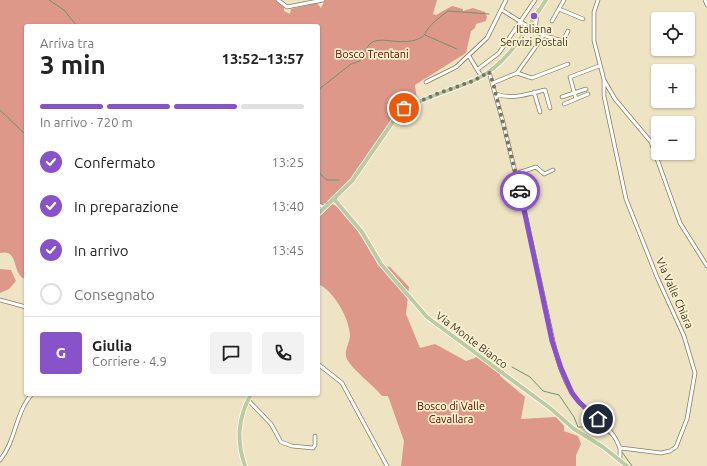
<!DOCTYPE html>
<html lang="it">
<meta charset="utf-8">
<style>
:root{--surface:#fff;--page:#f2f2f2;--text:#222;--muted:#767676;--line:#e0e0e0;--accent:#8752ca}
body{margin:0;font-family:Ubuntu,sans-serif;background:var(--page);color:var(--text);height:100vh;display:flex;flex-direction:column;font-size:15px;white-space:nowrap}
*{box-sizing:border-box;margin:0}
p{font-size:13px;color:var(--muted)}
.icon{flex:none;width:22px;height:22px;fill:none;stroke:currentColor;stroke-width:2;stroke-linecap:round;stroke-linejoin:round}
.map{position:relative;flex:1;overflow:hidden}
.side{position:absolute;left:24px;top:24px;width:296px;height:372px;display:flex;flex-direction:column;background:var(--surface);border-radius:4px;box-shadow:0 1px 3px #0004}
.side>*{flex:none}
.tools{position:absolute;left:651px;top:12px;display:grid;gap:8px}
.tools a{display:grid;place-items:center;width:44px;height:44px;border-radius:4px;background:var(--surface);box-shadow:0 1px 3px #0004;font-size:20px}
.pin{position:absolute;display:grid;place-items:center;width:34px;height:34px;color:#fff;margin:-17px;border:2px solid #fff;border-radius:50%;box-shadow:0 1px 4px #0007}
.courier{position:absolute;display:grid;place-items:center;width:40px;height:40px;margin:-20px;border:3px solid #8752ca;border-radius:50%;background:#fff;color:#222;box-shadow:0 1px 5px #0007}
.overview em{font-style:normal;font-weight:700}
.overview div{display:flex;flex-direction:column-reverse}
.overview{display:flex;align-items:center;justify-content:space-between;height:68px;padding:0 16px}
h1{font-size:26px;font-weight:700;line-height:30px}
.bar{display:grid;grid-template-columns:repeat(4,1fr);gap:6px 4px;align-content:center;height:48px;padding:0 16px}
.bar i{height:5px;border-radius:3px;background:var(--line)}
.bar .active{background:var(--accent)}
.bar p{grid-column:span 4}
.line{display:flex;align-items:center;gap:10px;padding:0 16px;border-top:1px solid var(--line)}
.line div{flex:1}
.round{display:grid;place-items:center;flex:none;width:42px;height:42px;border-radius:4px;background:var(--page)}
ol{padding:0 16px;list-style:none}
li{display:flex;align-items:center;gap:12px;height:44px}
li p{margin-inline-start:auto}
li .icon{padding:4px;border-radius:50%;background:var(--accent);color:#fff;stroke-width:4}
li:last-child{color:var(--muted)}
li i{width:22px;height:22px;border:2px solid var(--line);border-radius:50%}
.map>svg:first-child{display:block}
</style>
<div class="map">
<svg width="707" height="466" viewBox="0 0 707 466">
<rect width="100%" height="100%" fill="#eee3c2"/>
<path fill="#dd988a" d="M 0,0 L 276,0 L 284,7 L 284,11 L 290,14 L 291,9 L 317,3 L 321,8 L 325,0 L 437,0 L 433,14 L 436,15 L 452,6 L 463,9 L 463,11 L 473,8 L 485,12 L 487,17 L 486,21 L 476,24 L 475,28 L 471,31 L 466,53 L 415,85 L 417,101 L 397,111 L 349,182 L 318,210 L 318,26 L 26,26 L 26,279 C 11,276 20,248 0,253 Z
M 332,204 C 345,206 371,252 378,265 L 390,267 L 409,287 L 406,314 L 420,348 L 435,344 L 466,361 L 475,358 L 480,352 L 500,369 L 500,376 L 525,397 L 521,419 L 556,417 L 564,426 L 564,431 L 578,436 L 581,444 L 576,455 L 576,466 L 401,466 L 404,441 L 388,396 L 382,396 C 372,384 357,374 348,361 C 342,352 350,344 350,335 C 349,318 334,291 318,284 L 318,218 Z
M 0,269 L 11,270 L 16,281 L 9,289 L 0,293 Z"/>
<g fill="none" stroke-linecap="round" stroke-linejoin="round">
<path stroke="#6d9473" stroke-width="1" d="M 49,0 L 64,10 L 77,26
M 425,35 L 457,49
M 318,90 L 351,64 L 360,61 C 364,56 366,47 371,43 C 381,35 404,48 422,37 C 425,35 425,33 427,30 C 432,23 441,16 448,11 L 489,14
M 0,110 L 26,135
M 318,172 L 327,180 L 339,180
M 512,367 L 530,377 L 543,391 L 559,395 L 574,417 L 578,427 L 598,427 L 612,436
M 622,452 L 632,466"/>
<defs>
<path id="minor" d="M 278,0 L 287,7 L 323,0
M 598,0 L 594,12 L 594,41 L 604,80 L 615,99 L 651,142 L 680,223 L 707,266
M 705,0 L 707,5
M 559,9 L 583,19
M 502,10 L 529,27
M 537,14 L 535,30 L 542,35 L 563,41 L 568,31
M 552,21 L 564,0
M 469,56 L 481,76
M 478,69 L 499,53 L 535,0
M 489,72 L 503,122 L 525,213 L 553,341 C 558,363 565,387 580,403 C 594,418 614,428 620,449
M 517,73 L 532,78 L 568,64
M 604,80 L 604,96 L 626,199 L 657,277 L 684,336 L 695,373 L 687,419 L 676,447 L 670,451 L 661,453 L 621,448 L 620,450 L 620,459
M 426,82 L 456,67 L 487,38 L 506,0
M 493,83 L 517,73 L 542,38 L 542,35
M 534,92 L 540,112
M 496,94 C 512,100 528,94 545,90 L 550,108
M 588,94 L 576,99 L 570,77 L 599,66
M 562,97 L 586,89
M 564,104 L 576,99
M 515,174 L 536,167 L 544,174 L 553,170
M 318,204 L 324,208
M 0,300 L 26,307
M 318,364 L 342,383 L 387,466
M 248,400 L 271,424 L 281,442 L 292,446 L 313,448 L 315,445 L 315,436
M 0,460 C 16,441 15,413 32,394"/>
<path id="major" d="M 334,199 L 362,232 L 381,264 L 427,317 L 550,408 L 574,429 L 603,447 L 627,466
M 318,214 L 352,181 L 399,113 C 406,107 415,104 423,100 C 440,93 459,87 477,79 C 510,62 526,29 546,0
M 245,466 C 236,440 238,418 251,394"/>
</defs>
<use href="#minor" stroke="#877d5f" stroke-width="4.5"/>
<use href="#major" stroke="#fff" stroke-width="5.5"/>
<use href="#minor" stroke="#fff" stroke-width="3"/>
<use href="#major" stroke="#beca9f" stroke-width="4"/>
</g>
<g fill="none" stroke-linecap="round" stroke-linejoin="round">
<path stroke="#7a735f" stroke-width="4" stroke-dasharray="0 7.2" d="M 404,108 L 439,93 L 473,81 L 489,72 L 493,83 L 520,191"/>
<path stroke="#8752ca" stroke-width="5" d="M 520,191 L 552,341 L 561,368 L 572,393 L 579,402 L 598,419"/>
</g>
<circle fill="#8752ca" stroke="#fbf1cf" stroke-width="1.5" cx="534" cy="16" r="4"/>
<g text-anchor="middle" dominant-baseline="central" stroke-width="3.5" stroke-linejoin="round" paint-order="stroke">
<g font-size="11" fill="#3b3629" stroke="#fbf1cf">
<text x="534" y="29">Italiana<tspan x="534" dy="13">Servizi Postali</tspan></text>
</g>
<g font-size="11" fill="#590400" stroke="#fbf1cf">
<text x="372" y="54">Bosco Trentani</text>
<text x="451" y="406">Bosco di Valle<tspan x="451" dy="13">Cavallara</tspan></text>
</g>
<g font-size="11" fill="#3b3629" stroke="#fbf1cf">
<text transform="translate(675 293) rotate(66)">Via Valle Chiara</text>
<text transform="translate(472 340) rotate(37)">Via Monte Bianco</text>
</g>
</g>
</svg>
<div class="tools">
<a><svg class="icon" aria-label="locate" viewBox="0 0 24 24"><circle cx="12" cy="12" r="6"/><path d="M12 2v4M12 18v4M2 12h4M18 12h4"/></svg></a>
<a>+</a>
<a>−</a>
</div>
<div class="pin" style="left:404px;top:108px;background:#ea580c"><svg class="icon" aria-label="bag" viewBox="0 0 24 24"><path d="M5 8h14l-1 12H6zM9 8a3 3 0 0 1 6 0"/></svg></div>
<div class="pin" style="left:598px;top:419px;background:#1f2937"><svg class="icon" aria-label="home" viewBox="0 0 24 24"><path d="M3 11l9-7 9 7M6 9v11h12V9"/></svg></div>
<div class="courier" style="left:520px;top:191px"><svg class="icon" aria-label="car" viewBox="0 0 24 24"><path d="M5 17H2v-5l4-1 3-4h7l3 4 3 1v5h-3M9 17h6M6 11h13"/><circle cx="7" cy="17" r="2"/><circle cx="17" cy="17" r="2"/></svg></div>
<section class="side">
<div class="overview"><div><h1>3 min</h1><p>Arriva tra</p></div><em>13:52–13:57</em></div>
<div class="bar"><i class="active"></i><i class="active"></i><i class="active"></i><i></i><p>In arrivo · 720 m</p></div>
<ol>
<li><svg class="icon" aria-label="check" viewBox="0 0 24 24"><path d="M5 12l5 5 9-10"/></svg>Confermato<p>13:25</p></li>
<li><svg class="icon" aria-label="check" viewBox="0 0 24 24"><path d="M5 12l5 5 9-10"/></svg>In preparazione<p>13:40</p></li>
<li><svg class="icon" aria-label="check" viewBox="0 0 24 24"><path d="M5 12l5 5 9-10"/></svg>In arrivo<p>13:45</p></li>
<li><i></i>Consegnato</li>
</ol>
<div class="line" style="height:72px"><b class="round" style="background:var(--accent);color:#fff">G</b><div><b>Giulia</b><p>Corriere · 4.9</p></div><a class="round"><svg class="icon" aria-label="chat" viewBox="0 0 24 24"><path d="M4 5h16v11H9l-5 4z"/></svg></a><a class="round"><svg class="icon" aria-label="phone" viewBox="0 0 24 24"><path d="M5 4h4l2 5-3 2q2 4 5 5l2-3 5 2v4C11 20 4 13 5 4z"/></svg></a></div>
</section>
</div>
